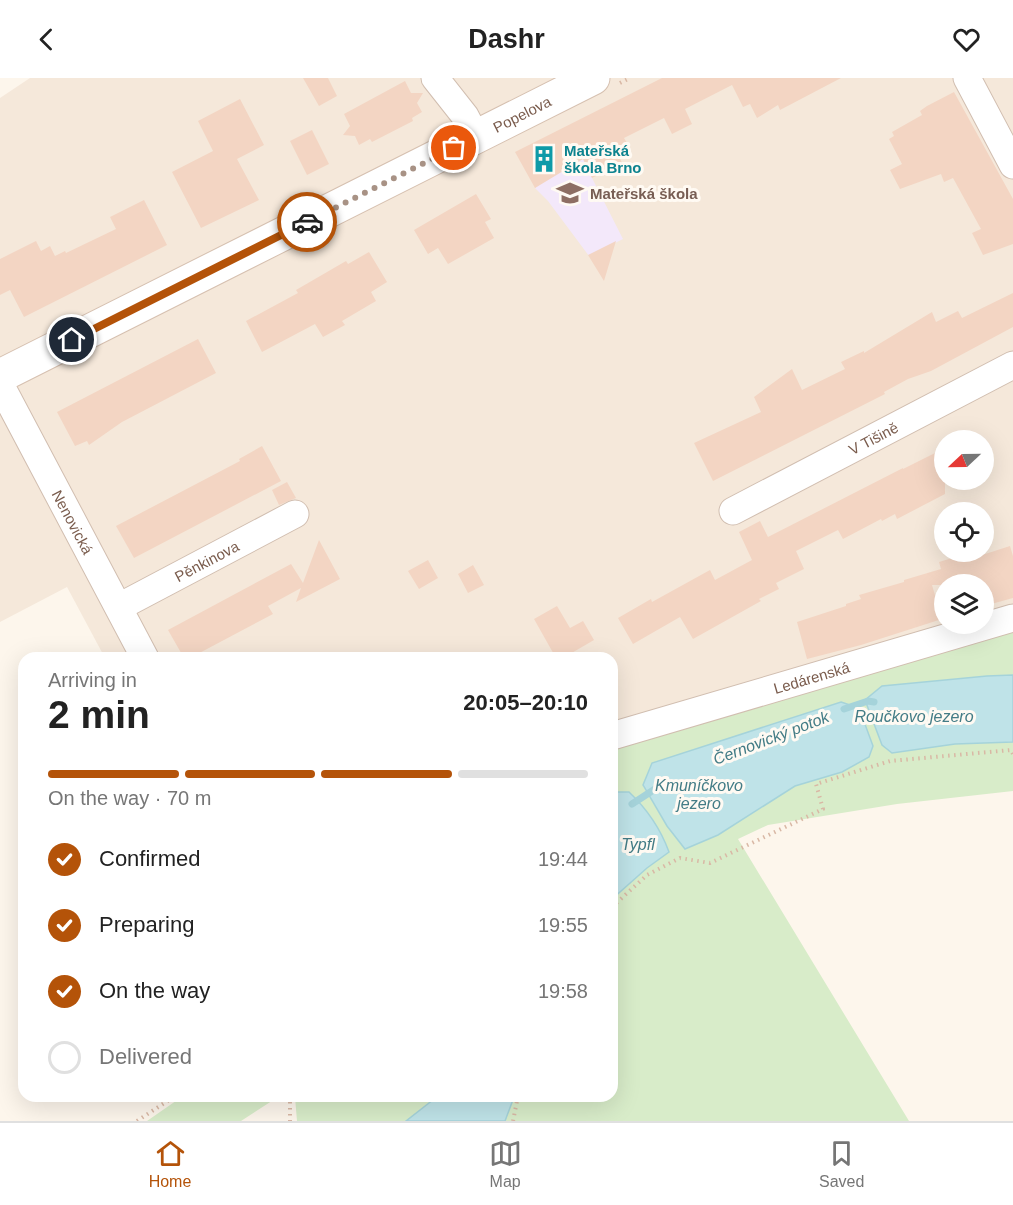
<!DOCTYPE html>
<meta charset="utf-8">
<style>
:root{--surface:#fff;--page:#f6f6f6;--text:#222;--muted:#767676;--line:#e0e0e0;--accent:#b45309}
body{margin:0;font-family:Helvetica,sans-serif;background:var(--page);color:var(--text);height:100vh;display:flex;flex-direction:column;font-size:22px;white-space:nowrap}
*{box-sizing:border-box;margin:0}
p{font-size:20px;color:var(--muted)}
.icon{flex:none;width:33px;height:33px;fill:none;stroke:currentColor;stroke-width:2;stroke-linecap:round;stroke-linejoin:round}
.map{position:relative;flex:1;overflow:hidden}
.panel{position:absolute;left:18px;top:574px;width:600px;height:450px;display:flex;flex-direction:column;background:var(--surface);border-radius:18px;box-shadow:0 6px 24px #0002}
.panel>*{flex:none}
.needle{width:39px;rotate:248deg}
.tools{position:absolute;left:934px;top:352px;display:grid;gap:12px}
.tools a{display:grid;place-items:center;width:60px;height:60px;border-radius:50%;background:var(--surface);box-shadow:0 6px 24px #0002;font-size:30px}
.pin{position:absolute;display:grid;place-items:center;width:51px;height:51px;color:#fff;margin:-26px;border:3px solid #fff;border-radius:50%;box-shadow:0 2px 6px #0007}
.courier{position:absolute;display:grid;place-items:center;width:60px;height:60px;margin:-30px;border:4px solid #b45309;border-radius:50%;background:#fff;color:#222;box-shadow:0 2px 8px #0007}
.head em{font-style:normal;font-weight:600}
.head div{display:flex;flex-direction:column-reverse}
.head{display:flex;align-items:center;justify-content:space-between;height:102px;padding:0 30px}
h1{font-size:39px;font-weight:600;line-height:45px}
.bar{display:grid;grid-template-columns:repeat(4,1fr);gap:9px 6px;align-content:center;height:72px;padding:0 30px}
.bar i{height:8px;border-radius:4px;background:var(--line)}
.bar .selected{background:var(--accent)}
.bar p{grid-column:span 4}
ol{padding:0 30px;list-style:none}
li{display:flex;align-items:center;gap:18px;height:66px}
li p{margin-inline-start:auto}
li .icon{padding:6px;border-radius:50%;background:var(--accent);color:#fff;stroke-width:4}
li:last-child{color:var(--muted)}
li i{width:33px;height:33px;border:3px solid var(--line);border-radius:50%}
header{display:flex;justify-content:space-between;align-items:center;height:78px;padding:0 30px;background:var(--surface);font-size:27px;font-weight:600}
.tab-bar{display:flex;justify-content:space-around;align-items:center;height:84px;border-top:2px solid var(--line);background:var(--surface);font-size:16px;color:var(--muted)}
.tab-bar a{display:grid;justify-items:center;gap:3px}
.tab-bar .selected{color:var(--accent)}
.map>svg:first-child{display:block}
</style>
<header><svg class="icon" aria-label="back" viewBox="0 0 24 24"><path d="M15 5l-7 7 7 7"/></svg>Dashr<svg class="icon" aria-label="heart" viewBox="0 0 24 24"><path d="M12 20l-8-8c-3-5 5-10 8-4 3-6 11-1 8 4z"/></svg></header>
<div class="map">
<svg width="1013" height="1043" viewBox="0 0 1013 1043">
<rect width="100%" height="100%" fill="#fdf6ec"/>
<path fill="#f5e8da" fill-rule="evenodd" d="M 30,0 L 1013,0 L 1013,546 L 612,668 L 612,580 L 105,580 L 67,509 L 0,544 L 0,20 ZM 945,363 L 984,363 L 984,402 L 945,402 ZM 945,435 L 984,435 L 984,474 L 945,474 ZM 945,507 L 984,507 L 984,546 L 945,546 Z"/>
<path fill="#f3e8fa" d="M 556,54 L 587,81 L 592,100 L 623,161 L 589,178 L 548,123 L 535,110 L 553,96 L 572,88 Z"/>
<path fill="#d8ecc9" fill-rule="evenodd" d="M 1013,546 L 1013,597 L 987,598 L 882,608 L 865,622 L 882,667 L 1013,664 L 1013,713 L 897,726 L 768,747 L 738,761 L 909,1043 L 297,1043 L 295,1019 L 612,1018 L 612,668 ZM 842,694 L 795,708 L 718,757 L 685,771 L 667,748 L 643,708 Z
M 183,1018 L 278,1018 L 278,1019 L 241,1043 L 147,1043 Z"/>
<path fill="#bfe3e8" stroke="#a5d3da" stroke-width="1.5" d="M 1013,597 L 1013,664 L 955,666 L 892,675 L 882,667 L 865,622 L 882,608 L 987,598 Z
M 841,624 L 859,630 L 873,668 L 869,679 L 842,694 L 795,708 L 718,757 L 685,771 L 667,748 L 643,707 L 652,685 Z
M 612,714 L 629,714 C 646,730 661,752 669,774 L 647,790 L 612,821 Z
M 438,1018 L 514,1018 L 514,1019 L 505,1043 L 406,1043 Z"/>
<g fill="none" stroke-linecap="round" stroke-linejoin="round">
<path stroke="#a5d3da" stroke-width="7" d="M 844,631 L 868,623 L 874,624
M 632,726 L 655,711"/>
</g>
<path fill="#f3d5c3" d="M 303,0 L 328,0 L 337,18 L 319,28 Z
M 662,0 L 841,0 L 780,32 L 778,27 L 757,40 L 750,26 L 743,29 L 732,7 L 685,31 L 692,46 L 672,56 L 664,40 L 624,60 L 627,65 L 616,71 L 622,85 L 592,100 L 583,81 L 535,110 L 515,74 Z
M 405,3 L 411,15 L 423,15 L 417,25 L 422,34 L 412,40 L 413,43 L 372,64 L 370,61 L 359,67 L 355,58 L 343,57 L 350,48 L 344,36 Z
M 954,14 L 1013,121 L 1013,166 L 983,177 L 972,155 L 981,151 L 953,100 L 944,104 L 941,96 L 900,111 L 890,92 L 902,86 L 889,61 L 894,58 L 892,54 L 922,37 L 920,33 L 927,28 Z
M 240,21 L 264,67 L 237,81 L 259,122 L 201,150 L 172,94 L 213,73 L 198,43 Z
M 312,52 L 329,86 L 307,97 L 290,63 Z
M 476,116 L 491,141 L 485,144 L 494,160 L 448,186 L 438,170 L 428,176 L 414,152 Z
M 144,122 L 167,167 L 24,239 L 10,212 L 0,217 L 0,181 L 36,163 L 41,173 L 50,168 L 55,178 L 65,173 L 66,175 L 116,151 L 110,139 Z
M 616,163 L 604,203 L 588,177 Z
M 369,174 L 387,204 L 371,214 L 376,223 L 342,243 L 345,247 L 323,259 L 315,246 L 262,274 L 246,243 L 298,215 L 296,212 L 346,183 L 348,186 Z
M 1013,215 L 1013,249 L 931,293 L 908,301 L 884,314 L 885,316 L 713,403 L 694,365 L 761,334 L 754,319 L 792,291 L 802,312 L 845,291 L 841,284 L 864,273 L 864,275 L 932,234 L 936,244 L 958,233 L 962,240 Z
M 198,261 L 216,295 L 122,344 L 89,367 L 87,363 L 75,368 L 57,334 Z
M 262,368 L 281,403 L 134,480 L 116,448 L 240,383 L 239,381 Z
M 945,370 L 945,416 L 897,441 L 895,436 L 882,443 L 881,441 L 843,461 L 838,452 L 796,473 L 804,491 L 776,505 L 779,511 L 759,521 L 761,523 L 693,561 L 680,539 L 633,566 L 618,540 L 651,521 L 652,524 L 710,492 L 715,502 L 752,482 L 739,454 L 760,443 L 768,459 L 903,390 L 903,391 Z
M 287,404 L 296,420 L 279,427 L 272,412 Z
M 319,462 L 340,501 L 296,524 L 301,510 L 268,528 L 273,536 L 190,580 L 184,580 L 168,552 L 291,486 L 303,505 Z
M 1010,468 L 1013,478 L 1013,520 L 984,528 L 984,507 L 932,507 L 942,541 L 861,567 L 807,581 L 797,544 L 846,528 L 846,526 L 861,521 L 859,517 L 904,504 L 904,502 L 941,491 L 939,484 L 972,474 L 975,474 L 976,479 Z
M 428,482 L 438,500 L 419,511 L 408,493 Z
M 473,487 L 484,507 L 468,515 L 458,496 Z
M 557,528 L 570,550 L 583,543 L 594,562 L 563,580 L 556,580 L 534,541 Z"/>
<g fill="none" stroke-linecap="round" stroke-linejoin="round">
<defs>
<g id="street">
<path d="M 435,0 L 465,38 L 476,59"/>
<path d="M 967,0 L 1013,87"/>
<path id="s1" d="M 0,306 L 145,580"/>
<path id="s2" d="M 733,433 L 1013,287"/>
<path id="s3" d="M 119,529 L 295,436"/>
<path id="s4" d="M 612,658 L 1013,540"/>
</g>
<g id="secondary">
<path id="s5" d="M 0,298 L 593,0"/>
</g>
</defs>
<use href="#street" stroke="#d1beb0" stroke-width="29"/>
<use href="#secondary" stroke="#d6c0b0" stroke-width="35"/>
<path stroke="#d9b8a5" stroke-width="4" stroke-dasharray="1.5 4.5" stroke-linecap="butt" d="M 620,5 L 630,0
M 612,829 L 647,797 L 680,780 L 710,785 L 823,731 L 816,706 L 890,683 L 1011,672 L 1013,676
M 290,1018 L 290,1043
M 137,1043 L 175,1018
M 513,1043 L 518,1018"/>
<use href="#street" stroke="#fff" stroke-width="27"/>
<use href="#secondary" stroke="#fff" stroke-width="33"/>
</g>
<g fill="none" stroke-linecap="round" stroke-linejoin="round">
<path stroke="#a89285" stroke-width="6" stroke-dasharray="0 10.8" d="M 307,144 L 454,70"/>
<path stroke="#b45309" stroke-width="8" d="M 72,262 L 307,144"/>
</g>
<defs>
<symbol id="building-bare" viewBox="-9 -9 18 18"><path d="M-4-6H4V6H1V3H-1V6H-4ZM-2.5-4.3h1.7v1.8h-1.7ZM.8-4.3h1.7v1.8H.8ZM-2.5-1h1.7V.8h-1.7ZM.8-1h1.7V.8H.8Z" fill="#0f9aa8" stroke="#fffaf3" stroke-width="2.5" paint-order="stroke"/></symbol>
<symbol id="school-bare" viewBox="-9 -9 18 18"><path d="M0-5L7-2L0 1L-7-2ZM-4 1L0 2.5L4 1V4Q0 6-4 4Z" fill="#8d6e63" stroke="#fffaf3" stroke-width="2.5" paint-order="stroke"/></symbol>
</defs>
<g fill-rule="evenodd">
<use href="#building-bare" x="525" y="62" width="38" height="38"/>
<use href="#school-bare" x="551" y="96" width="38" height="38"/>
</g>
<g text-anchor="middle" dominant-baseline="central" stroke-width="6" stroke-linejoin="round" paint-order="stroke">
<g font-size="15" fill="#7a5c4d" stroke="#fffaf3">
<text stroke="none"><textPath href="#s5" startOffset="584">Popelova</textPath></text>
<text stroke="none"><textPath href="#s2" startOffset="158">V Tišině</textPath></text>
<text stroke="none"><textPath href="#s1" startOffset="156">Nenovická</textPath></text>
<text stroke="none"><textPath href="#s3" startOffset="99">Pěnkinova</textPath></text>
<text stroke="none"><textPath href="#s4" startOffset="208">Ledárenská</textPath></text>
</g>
<g font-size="15" font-weight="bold" fill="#0d838f" stroke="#fffaf3" text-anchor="start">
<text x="564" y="72">Mateřská<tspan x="564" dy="17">škola Brno</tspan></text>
</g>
<g font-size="15" font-weight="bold" fill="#785e54" stroke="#fffaf3" text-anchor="start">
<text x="590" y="115">Mateřská škola</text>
</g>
<g font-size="16" font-style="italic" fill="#437c86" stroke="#fffaf3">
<text x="914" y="638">Roučkovo jezero</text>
<text transform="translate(771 660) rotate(-21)">Černovický potok</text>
<text x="699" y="707">Kmuníčkovo<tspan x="699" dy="18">jezero</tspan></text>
<text x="638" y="766">Typfl</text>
</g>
</g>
</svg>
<div class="tools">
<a><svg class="needle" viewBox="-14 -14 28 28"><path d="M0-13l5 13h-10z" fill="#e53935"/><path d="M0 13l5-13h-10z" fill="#767676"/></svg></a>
<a><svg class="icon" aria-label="locate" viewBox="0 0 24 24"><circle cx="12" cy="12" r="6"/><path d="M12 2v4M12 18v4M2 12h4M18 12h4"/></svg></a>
<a><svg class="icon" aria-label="layers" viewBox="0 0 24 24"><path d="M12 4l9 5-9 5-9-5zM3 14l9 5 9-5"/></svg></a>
</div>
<div class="pin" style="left:454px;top:70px;background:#ea580c"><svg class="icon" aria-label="bag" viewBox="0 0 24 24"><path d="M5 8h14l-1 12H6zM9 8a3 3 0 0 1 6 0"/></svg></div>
<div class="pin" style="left:72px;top:262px;background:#1f2937"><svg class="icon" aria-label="home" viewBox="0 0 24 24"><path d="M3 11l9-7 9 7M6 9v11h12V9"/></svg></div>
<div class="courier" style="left:307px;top:144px"><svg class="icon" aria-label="car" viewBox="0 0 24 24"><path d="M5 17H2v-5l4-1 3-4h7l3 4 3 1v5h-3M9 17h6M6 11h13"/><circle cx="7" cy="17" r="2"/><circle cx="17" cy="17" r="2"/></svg></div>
<section class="panel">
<div class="head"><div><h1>2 min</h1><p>Arriving in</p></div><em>20:05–20:10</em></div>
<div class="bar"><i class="selected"></i><i class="selected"></i><i class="selected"></i><i></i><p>On the way · 70 m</p></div>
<ol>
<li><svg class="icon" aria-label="check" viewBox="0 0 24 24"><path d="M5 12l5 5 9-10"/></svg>Confirmed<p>19:44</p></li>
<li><svg class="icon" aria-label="check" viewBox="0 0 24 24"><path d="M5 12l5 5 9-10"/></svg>Preparing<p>19:55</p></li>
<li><svg class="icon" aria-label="check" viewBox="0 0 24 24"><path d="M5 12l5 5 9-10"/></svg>On the way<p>19:58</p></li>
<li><i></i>Delivered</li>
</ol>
</section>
</div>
<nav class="tab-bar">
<a class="selected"><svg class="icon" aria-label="home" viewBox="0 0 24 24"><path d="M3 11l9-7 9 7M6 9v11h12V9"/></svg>Home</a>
<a><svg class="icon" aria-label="map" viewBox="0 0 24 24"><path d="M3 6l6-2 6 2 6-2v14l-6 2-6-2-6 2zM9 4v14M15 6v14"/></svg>Map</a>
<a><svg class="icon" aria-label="saved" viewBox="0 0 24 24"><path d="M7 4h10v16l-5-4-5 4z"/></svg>Saved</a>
</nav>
